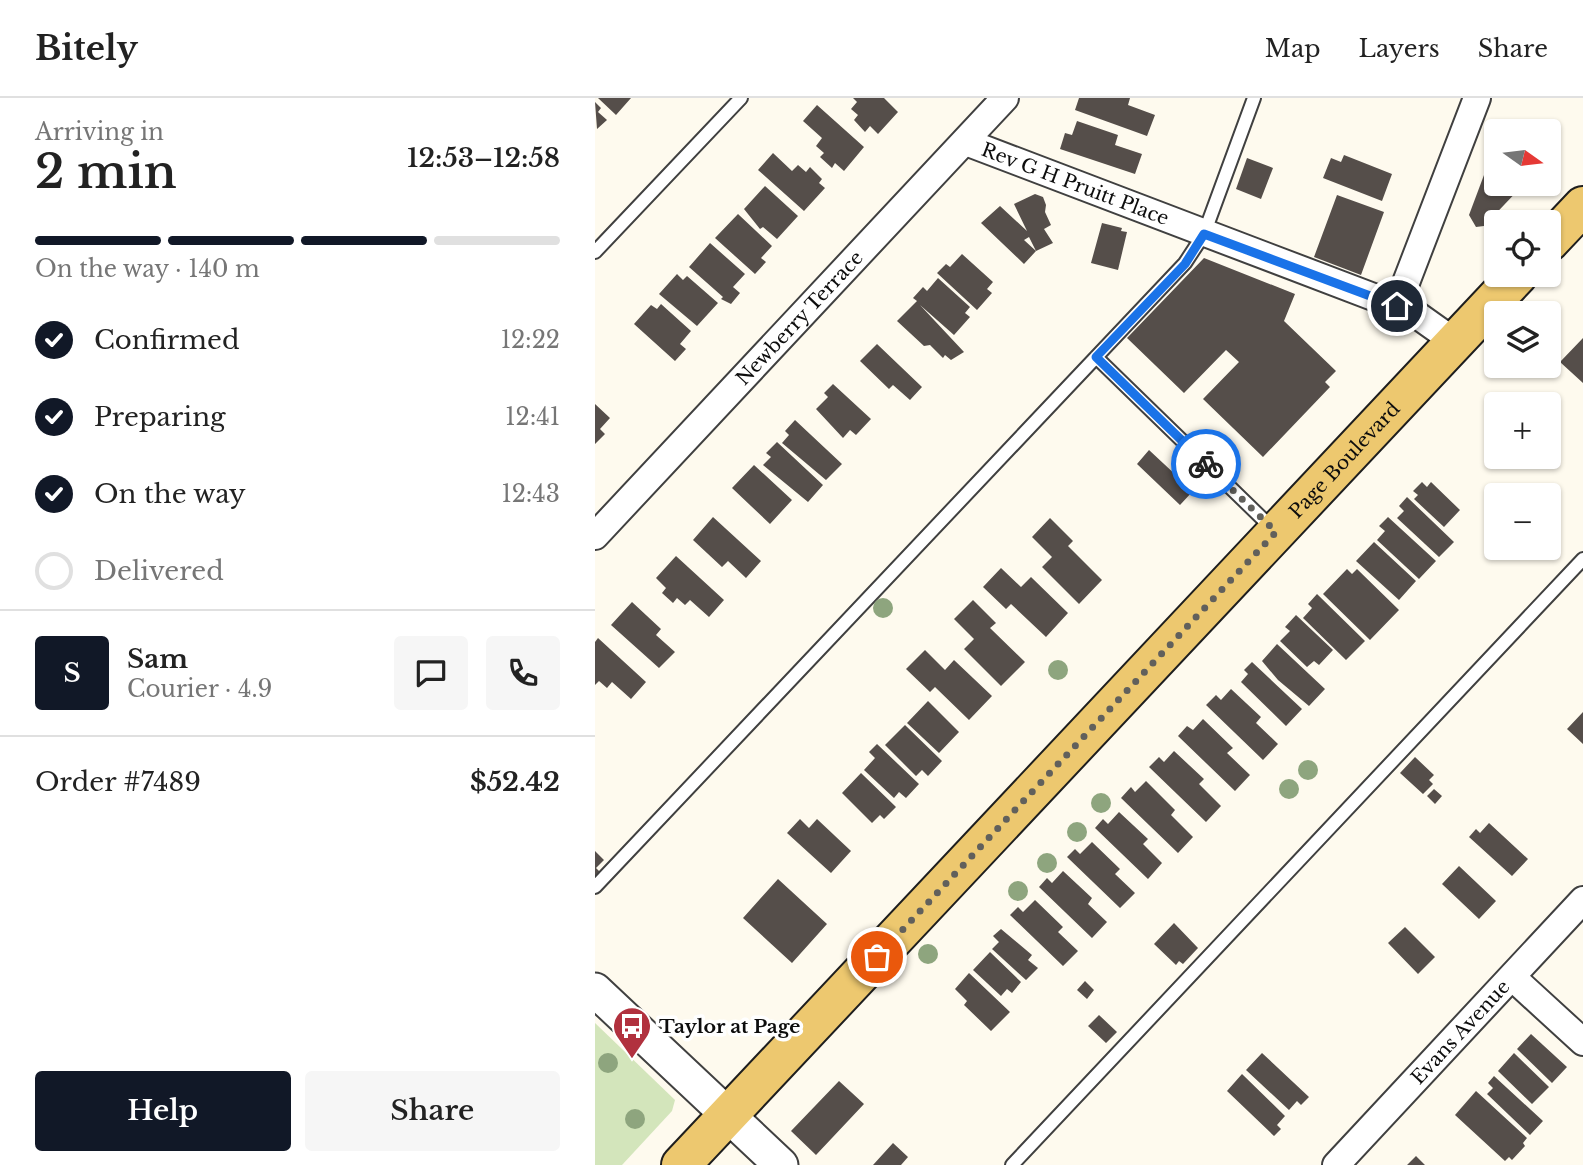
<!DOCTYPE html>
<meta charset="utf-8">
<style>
:root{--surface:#fff;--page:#f6f6f6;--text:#222;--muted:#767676;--line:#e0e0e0;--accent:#111827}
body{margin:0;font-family:"Libre Baskerville",serif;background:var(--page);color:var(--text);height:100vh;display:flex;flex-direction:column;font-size:26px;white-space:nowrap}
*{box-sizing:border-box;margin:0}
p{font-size:23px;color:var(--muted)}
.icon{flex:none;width:38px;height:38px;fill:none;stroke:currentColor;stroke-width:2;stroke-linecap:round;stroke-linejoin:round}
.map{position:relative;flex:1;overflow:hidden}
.panel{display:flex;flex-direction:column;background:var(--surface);width:595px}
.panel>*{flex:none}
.needle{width:46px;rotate:104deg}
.buttons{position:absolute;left:889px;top:21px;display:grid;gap:14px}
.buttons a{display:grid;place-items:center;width:77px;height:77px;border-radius:7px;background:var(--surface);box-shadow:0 2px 5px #0004;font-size:35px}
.pin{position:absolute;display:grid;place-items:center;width:60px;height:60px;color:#fff;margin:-30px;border:4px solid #fff;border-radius:50%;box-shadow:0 2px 7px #0007}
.courier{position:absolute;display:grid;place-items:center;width:70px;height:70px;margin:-35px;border:5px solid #1a73e8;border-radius:50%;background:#fff;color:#222;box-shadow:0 2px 9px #0007}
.headline em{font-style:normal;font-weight:600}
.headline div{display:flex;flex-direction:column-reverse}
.headline{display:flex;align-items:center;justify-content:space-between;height:119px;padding:0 35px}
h1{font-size:46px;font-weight:600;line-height:52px}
.bar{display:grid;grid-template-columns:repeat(4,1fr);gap:10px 7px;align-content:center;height:84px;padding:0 35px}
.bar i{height:9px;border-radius:5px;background:var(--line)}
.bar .selected{background:var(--accent)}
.bar p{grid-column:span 4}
.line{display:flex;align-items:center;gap:18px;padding:0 35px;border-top:2px solid var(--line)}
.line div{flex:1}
.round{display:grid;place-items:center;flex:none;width:74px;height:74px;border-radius:7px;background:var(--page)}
ol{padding:0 35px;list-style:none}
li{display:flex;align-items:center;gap:21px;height:77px}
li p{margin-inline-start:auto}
li .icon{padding:7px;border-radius:50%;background:var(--accent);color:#fff;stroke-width:4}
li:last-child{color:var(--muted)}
li i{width:38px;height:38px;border:4px solid var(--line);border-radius:50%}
.primary-button{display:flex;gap:14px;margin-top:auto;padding:14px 35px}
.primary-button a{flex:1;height:80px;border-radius:7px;background:var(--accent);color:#fff;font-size:28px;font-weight:600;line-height:80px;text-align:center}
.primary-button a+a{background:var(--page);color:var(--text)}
header{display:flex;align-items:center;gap:42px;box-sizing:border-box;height:98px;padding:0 35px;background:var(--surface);border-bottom:2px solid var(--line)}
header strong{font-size:33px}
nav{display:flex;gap:38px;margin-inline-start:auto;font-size:24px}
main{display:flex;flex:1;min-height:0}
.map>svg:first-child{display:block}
</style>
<header>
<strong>Bitely</strong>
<nav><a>Map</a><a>Layers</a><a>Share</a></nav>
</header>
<main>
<section class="panel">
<div class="headline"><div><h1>2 min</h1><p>Arriving in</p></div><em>12:53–12:58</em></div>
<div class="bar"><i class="selected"></i><i class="selected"></i><i class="selected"></i><i></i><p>On the way · 140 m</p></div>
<ol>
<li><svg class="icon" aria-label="check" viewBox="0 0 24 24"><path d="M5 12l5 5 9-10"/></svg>Confirmed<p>12:22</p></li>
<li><svg class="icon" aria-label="check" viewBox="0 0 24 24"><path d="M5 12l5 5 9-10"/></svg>Preparing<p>12:41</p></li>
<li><svg class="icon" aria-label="check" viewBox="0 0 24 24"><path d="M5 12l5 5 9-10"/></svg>On the way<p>12:43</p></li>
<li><i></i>Delivered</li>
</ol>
<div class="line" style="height:126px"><b class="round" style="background:var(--accent);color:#fff">S</b><div><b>Sam</b><p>Courier · 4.9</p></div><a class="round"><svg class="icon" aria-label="chat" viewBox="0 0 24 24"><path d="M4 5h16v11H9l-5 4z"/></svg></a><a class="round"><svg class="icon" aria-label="phone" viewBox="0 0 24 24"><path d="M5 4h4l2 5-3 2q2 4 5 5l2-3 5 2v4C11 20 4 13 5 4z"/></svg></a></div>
<div class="line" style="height:91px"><div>Order #7489</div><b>$52.42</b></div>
<div class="primary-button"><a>Help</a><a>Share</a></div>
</section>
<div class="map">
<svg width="988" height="1067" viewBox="0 0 988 1067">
<rect width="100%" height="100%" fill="#fefaee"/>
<path fill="#d3e5bb" d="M 0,925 L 80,1002 L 77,1013 L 27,1067 L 0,1067 Z"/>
<path fill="#554e4a" d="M 3,0 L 36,0 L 21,17 Z
M 258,0 L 289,0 L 303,14 L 283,36 L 275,28 L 270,34 L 259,22 L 263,17 L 256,11 L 262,4 Z
M 484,0 L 535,0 L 533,7 L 560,17 L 552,38 L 480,12 Z
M 0,4 L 6,10 L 3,14 L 12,22 L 2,31 Z
M 222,7 L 269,49 L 249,73 L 240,65 L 237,70 L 225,59 L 229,55 L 221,48 L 227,40 L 208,23 Z
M 482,23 L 523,37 L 520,47 L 547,56 L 540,76 L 465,51 L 470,35 L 477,37 Z
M 901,45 L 901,86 L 929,86 L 889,128 L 881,129 L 874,117 Z
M 178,55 L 197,73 L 203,67 L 211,74 L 215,69 L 227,81 L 224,85 L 230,90 L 209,113 L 163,72 Z
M 749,57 L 797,76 L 787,103 L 728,80 L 736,60 L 746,64 Z
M 652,60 L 678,70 L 666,101 L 641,91 Z
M 170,88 L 203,118 L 182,141 L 168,129 L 165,131 L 149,111 Z
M 440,96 L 448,99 L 451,107 L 450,114 L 456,127 L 449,131 L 458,145 L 441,153 L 434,139 L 429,142 L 441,153 L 429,166 L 386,125 L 405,108 L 432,133 L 419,106 Z
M 742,97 L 789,114 L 766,177 L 719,159 Z
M 143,116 L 177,148 L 166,160 L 171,164 L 160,176 L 120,140 Z
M 507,125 L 527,130 L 526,133 L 532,134 L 523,172 L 496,165 Z
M 115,145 L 150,176 L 138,189 L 145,195 L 136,206 L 126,201 L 128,199 L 94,169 Z
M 367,156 L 398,184 L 392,191 L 397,195 L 382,212 L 342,175 L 351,166 L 355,169 Z
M 609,160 L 700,196 L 689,223 L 741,273 L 730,284 L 735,289 L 668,359 L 608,301 L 644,264 L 631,252 L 589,295 L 532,240 Z
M 82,176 L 88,182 L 92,178 L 123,205 L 102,228 L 64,196 Z
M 343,180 L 375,209 L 370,215 L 375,219 L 359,237 L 325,207 L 369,254 L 356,262 L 350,257 L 348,260 L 335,247 L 329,248 L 302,223 L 322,203 L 318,200 L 328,189 L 332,193 Z
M 66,206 L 96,233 L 85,246 L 91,251 L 80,263 L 39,226 L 56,207 L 62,211 Z
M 988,240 L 988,285 L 965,264 Z
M 282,246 L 327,289 L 315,302 L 298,287 L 294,291 L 265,263 Z
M 238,286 L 276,321 L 261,337 L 255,332 L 248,340 L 221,311 L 233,299 L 229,295 Z
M 0,306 L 15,320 L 5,331 L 10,336 L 0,346 Z
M 200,322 L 247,366 L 231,382 L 187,345 L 194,337 L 190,333 Z
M 182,344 L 228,387 L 213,404 L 168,367 L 176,359 L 171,355 Z
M 554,352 L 598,393 L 585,407 L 542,366 Z
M 159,367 L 197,402 L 175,426 L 137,390 Z
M 827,384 L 832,389 L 836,384 L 865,412 L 849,429 L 819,401 L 823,397 L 818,393 Z
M 812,399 L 859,444 L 844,459 L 802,420 L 809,413 L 804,408 Z
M 118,419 L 166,463 L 151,480 L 133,463 L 127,469 L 98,442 Z
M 793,419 L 841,463 L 824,481 L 782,442 L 790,433 L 784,428 Z
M 455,420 L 478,443 L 473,448 L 507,482 L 484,506 L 447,469 L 457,459 L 437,439 Z
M 779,444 L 821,483 L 804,502 L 761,463 Z
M 81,458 L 129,502 L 114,519 L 95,502 L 90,507 L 82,500 L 78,505 L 67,495 L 71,490 L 61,480 Z
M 406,470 L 426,489 L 436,479 L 473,515 L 451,539 L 416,506 L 411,511 L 388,489 Z
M 752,471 L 757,476 L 762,471 L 804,512 L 775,542 L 728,496 Z
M 722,496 L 770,543 L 751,562 L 708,520 L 717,510 L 713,506 Z
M 378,502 L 401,525 L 395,530 L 430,564 L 406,588 L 369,551 L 379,541 L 359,521 Z
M 37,504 L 66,531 L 61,537 L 80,554 L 64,570 L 16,527 Z
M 701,517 L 738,552 L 724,567 L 719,563 L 712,569 L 685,543 L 695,533 L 690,529 Z
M 3,540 L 51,584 L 36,601 L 17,584 L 12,590 L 4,583 L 0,587 L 0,544 Z
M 682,546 L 730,591 L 714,608 L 683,582 L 667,563 Z
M 330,552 L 350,572 L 359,562 L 397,598 L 374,622 L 340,589 L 335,594 L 311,571 Z
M 657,564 L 707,611 L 691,628 L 646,584 L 653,576 L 649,572 Z
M 636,591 L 666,619 L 661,625 L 683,646 L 668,662 L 611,607 L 621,597 L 626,602 Z
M 333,603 L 364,634 L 344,655 L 312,625 Z
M 988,614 L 988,646 L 972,631 Z
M 608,621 L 638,650 L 632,655 L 655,677 L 640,693 L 583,638 L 592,628 L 598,632 Z
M 310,627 L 347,663 L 333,678 L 327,672 L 321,678 L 290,647 Z
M 282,646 L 324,686 L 311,700 L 304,694 L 299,700 L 269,672 L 280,660 L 274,654 Z
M 579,653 L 609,681 L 604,686 L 626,708 L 611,724 L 554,669 L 564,659 L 569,664 Z
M 820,659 L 839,677 L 834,682 L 838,686 L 828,696 L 805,675 Z
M 266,675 L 301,709 L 289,721 L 285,717 L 277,725 L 247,695 Z
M 551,683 L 580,712 L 576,717 L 598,739 L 583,755 L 526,700 L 536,689 L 540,694 Z
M 839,691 L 847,698 L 840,706 L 832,698 Z
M 524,714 L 553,741 L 548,746 L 567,765 L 553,781 L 500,730 L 508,721 L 513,726 Z
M 205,721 L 214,730 L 222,721 L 256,753 L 236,775 L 192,735 Z
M 894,725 L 933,761 L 917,778 L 874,739 L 881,731 L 885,735 Z
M 497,744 L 525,771 L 520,776 L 540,795 L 525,810 L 472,759 L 480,751 L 485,756 Z
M 0,753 L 9,762 L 1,770 L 5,774 L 0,779 Z
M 864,768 L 901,803 L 884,821 L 847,786 Z
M 468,773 L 497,800 L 493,806 L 512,824 L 497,840 L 444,789 L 452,780 L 457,785 Z
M 183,781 L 232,826 L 197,865 L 148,820 Z
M 440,802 L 468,829 L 463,834 L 483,853 L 468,868 L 415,817 L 423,809 L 428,814 Z
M 579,825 L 603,850 L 588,866 L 584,863 L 581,867 L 559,846 Z
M 810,829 L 840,859 L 823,876 L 793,845 Z
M 406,831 L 437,857 L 433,862 L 443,870 L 431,882 L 397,851 L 404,844 L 398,838 Z
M 395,854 L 426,884 L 417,895 L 412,891 L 406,898 L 378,872 Z
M 374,875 L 415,914 L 396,933 L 369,907 L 372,903 L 360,891 Z
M 490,883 L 499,892 L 492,901 L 482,892 Z
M 504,917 L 522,934 L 511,945 L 493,928 Z
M 936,936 L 972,969 L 957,985 L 922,951 Z
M 667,955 L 714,999 L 706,1007 L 702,1003 L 694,1012 L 651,972 Z
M 919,955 L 954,989 L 937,1006 L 903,973 Z
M 647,976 L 690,1018 L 682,1027 L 686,1031 L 679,1038 L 632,993 Z
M 899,978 L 948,1023 L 935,1037 L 892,996 L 898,990 L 893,985 Z
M 244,983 L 269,1006 L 221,1057 L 196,1033 Z
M 881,993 L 932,1040 L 928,1045 L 930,1048 L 917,1062 L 914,1059 L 910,1063 L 860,1017 Z
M 298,1045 L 313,1059 L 306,1067 L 278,1067 Z
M 821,1058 L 830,1067 L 812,1067 Z"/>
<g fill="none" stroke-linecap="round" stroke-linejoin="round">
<defs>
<path id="service" d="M 0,154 L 146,0
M 501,259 L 678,431
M 0,789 L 590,165 L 609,136 L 659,0
M 417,1067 L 988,461"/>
<g id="minor">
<path id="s1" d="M 371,44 L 802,208 L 822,217 L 860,244"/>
<path d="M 802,208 L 882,0"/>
<path id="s2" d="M 0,438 L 410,0"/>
<path d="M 917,879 L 988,944"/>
<path id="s3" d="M 741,1067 L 988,802"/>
</g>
<path id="tertiary" d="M 0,892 L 186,1067"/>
<g id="primary">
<path d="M 954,144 L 988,108"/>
<path id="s4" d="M 86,1067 L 923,177"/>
</g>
</defs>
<use href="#service" stroke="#404040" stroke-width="16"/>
<use href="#minor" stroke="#404040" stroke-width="30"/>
<use href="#tertiary" stroke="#404040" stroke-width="37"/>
<use href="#primary" stroke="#1e1e1e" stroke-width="42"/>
<use href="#service" stroke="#fff" stroke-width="12"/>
<use href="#minor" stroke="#fff" stroke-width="26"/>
<use href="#tertiary" stroke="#fff" stroke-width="33"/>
<use href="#primary" stroke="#edc86f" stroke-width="38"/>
</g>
<g fill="#8ea57e">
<circle cx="288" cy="510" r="10"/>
<circle cx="463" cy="572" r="10"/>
<circle cx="713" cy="672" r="10"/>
<circle cx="694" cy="691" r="10"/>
<circle cx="506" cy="705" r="10"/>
<circle cx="482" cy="734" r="10"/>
<circle cx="452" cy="765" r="10"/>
<circle cx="423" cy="793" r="10"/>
<circle cx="333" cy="856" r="10"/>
<circle cx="13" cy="965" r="10"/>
<circle cx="40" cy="1021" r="10"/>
</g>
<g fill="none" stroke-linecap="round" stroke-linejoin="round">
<path stroke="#61605c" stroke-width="7" stroke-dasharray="0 12.6" d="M 282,859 L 681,434 L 611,366"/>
<path stroke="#1a73e8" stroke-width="9" d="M 611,366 L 501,259 L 590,166 L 609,136 L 802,208"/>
</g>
<defs>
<symbol id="bus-pin" viewBox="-11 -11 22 30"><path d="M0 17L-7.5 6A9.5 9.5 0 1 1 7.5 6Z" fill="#b1313e" stroke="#fff"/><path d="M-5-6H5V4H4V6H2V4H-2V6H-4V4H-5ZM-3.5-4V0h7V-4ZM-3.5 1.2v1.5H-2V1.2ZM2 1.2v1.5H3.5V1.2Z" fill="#fff"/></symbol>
</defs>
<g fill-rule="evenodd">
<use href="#bus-pin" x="15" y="906" width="44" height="60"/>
</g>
<g text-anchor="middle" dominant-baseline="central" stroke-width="7" stroke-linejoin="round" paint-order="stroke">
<g font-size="19" fill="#0d0d0d" stroke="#fff">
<text stroke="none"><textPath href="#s1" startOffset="117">Rev G H Pruitt Place</textPath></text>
<text stroke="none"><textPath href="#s2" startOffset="299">Newberry Terrace</textPath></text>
<text stroke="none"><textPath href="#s4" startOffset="968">Page Boulevard</textPath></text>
<text stroke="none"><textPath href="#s3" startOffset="182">Evans Avenue</textPath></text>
</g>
<g font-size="19" font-weight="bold" fill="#0d0d0d" stroke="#fff" text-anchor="start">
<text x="64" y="928">Taylor at Page</text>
</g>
</g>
</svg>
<div class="buttons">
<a><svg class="needle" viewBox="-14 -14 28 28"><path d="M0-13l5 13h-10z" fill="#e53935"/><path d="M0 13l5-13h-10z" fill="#767676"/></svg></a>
<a><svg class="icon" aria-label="locate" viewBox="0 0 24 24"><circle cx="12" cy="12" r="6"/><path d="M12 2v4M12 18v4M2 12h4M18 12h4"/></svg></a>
<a><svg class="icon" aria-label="layers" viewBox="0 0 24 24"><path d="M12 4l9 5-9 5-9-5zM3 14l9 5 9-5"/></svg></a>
<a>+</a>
<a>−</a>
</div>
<div class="pin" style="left:282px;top:859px;background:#ea580c"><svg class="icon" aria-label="bag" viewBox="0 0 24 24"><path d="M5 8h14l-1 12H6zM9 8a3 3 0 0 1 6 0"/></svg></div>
<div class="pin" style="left:802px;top:208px;background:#1f2937"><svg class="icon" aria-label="home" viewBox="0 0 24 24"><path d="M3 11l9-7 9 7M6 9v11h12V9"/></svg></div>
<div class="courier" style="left:611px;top:366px"><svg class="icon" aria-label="bike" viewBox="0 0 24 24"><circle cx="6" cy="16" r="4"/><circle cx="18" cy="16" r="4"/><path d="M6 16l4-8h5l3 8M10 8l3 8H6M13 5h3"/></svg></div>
</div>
</main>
